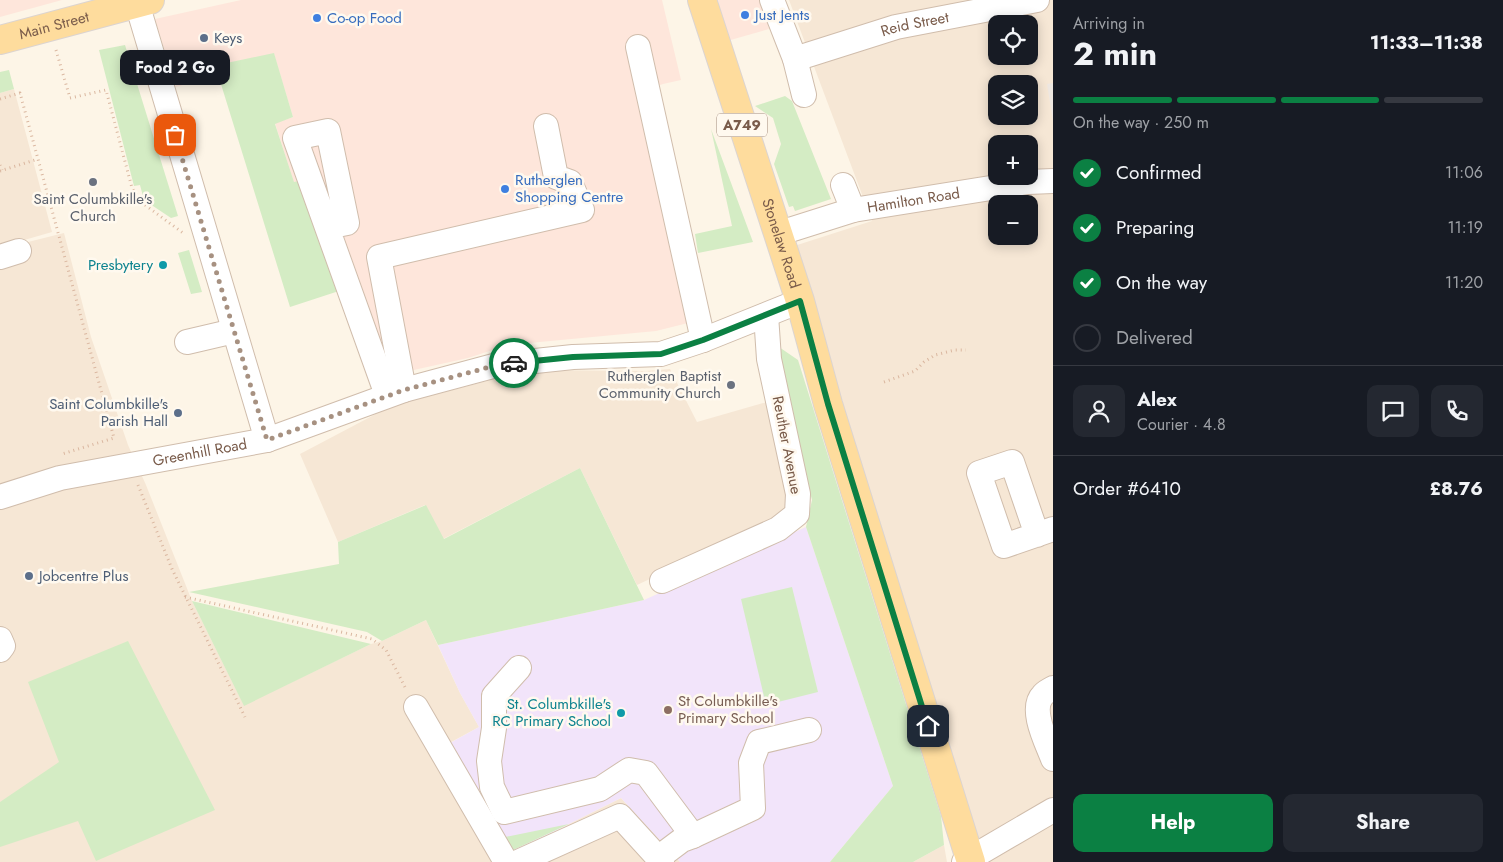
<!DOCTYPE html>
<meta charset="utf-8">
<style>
:root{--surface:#171b24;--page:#242831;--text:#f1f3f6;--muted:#9ea1a6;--line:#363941;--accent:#0b8043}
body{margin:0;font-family:Jost,sans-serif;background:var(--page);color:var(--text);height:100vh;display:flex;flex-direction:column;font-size:19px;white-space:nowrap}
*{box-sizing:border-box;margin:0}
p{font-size:16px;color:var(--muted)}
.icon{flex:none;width:28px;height:28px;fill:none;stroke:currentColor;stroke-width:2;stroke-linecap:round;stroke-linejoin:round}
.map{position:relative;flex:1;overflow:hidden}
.side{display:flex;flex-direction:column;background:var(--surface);width:450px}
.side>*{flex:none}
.tools{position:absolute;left:988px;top:15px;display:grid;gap:10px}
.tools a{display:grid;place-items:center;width:50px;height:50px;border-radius:10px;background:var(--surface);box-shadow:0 2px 12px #0003;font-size:25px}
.pin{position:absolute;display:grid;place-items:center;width:42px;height:42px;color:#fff;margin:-21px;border-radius:10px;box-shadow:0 2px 8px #0006}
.courier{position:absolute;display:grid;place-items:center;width:50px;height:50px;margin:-25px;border:4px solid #0b8043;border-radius:50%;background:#fff;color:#222;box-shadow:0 1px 6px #0007}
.bubble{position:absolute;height:35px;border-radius:10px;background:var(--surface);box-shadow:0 2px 12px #0003;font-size:16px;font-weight:700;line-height:35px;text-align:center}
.overview em{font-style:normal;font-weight:700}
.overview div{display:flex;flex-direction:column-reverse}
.overview{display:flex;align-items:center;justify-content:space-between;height:85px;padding:0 20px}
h1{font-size:32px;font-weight:700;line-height:38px}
.bar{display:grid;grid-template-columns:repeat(4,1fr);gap:8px 5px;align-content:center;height:60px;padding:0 20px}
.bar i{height:6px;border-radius:4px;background:var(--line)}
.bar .on{background:var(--accent)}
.bar p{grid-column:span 4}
.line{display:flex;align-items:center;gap:12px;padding:0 20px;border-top:1px solid var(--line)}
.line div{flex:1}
.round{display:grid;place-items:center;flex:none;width:52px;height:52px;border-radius:10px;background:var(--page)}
ol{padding:0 20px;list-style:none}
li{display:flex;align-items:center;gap:15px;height:55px}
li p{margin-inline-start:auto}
li .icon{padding:5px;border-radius:50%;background:var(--accent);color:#fff;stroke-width:4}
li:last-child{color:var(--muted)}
li i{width:28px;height:28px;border:2px solid var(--line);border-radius:50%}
.primary-button{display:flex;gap:10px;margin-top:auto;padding:10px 20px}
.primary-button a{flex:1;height:58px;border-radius:10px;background:var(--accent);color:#fff;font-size:20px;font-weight:700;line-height:58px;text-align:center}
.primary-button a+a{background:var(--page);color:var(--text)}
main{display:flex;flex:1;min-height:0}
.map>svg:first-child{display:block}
</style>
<main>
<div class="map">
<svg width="1053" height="862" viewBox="0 0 1053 862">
<rect width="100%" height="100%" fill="#fdf5e7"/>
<path fill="#f6e7d5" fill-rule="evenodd" d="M 789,0 L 1053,0 L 1053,862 L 990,862 L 978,837 L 791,247 L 872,221 ZM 996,24 L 1029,24 L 1029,56 L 996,56 ZM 996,84 L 1029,84 L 1029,116 L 996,116 ZM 996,144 L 1029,144 L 1029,176 L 996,176 ZM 996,204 L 1029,204 L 1029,236 L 996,236 Z
M 14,89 L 52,232 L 0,247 L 0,93 Z
M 64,233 L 91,337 L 128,445 L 146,485 L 192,601 L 244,705 L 371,644 L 382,641 L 426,620 L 460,693 L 479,727 L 442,747 L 504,854 L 555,831 L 621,798 L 680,862 L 0,862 L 0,249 Z
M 670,369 L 697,422 L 767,402 L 790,513 L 637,585 L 580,468 L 443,539 L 425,505 L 338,542 L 300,454 L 391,406 L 529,370 L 646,371 Z
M 944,845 L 947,862 L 913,862 Z"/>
<path fill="#fee6db" d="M 0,0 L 62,0 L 0,17 Z
M 241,0 L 662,0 L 681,80 L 663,84 L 642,91 L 692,322 L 656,331 L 508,345 L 468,358 L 391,375 L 303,180 L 294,183 L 275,123 L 293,117 L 274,54 L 217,65 L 216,68 L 218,75 L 176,87 L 155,19 Z
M 718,0 L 762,0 L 769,29 L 727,41 Z"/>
<path fill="#eee7e1" d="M 1053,83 L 1053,121 L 1047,84 Z"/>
<path fill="#f2e4fa" d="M 806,527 L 893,786 L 830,862 L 680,862 L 621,798 L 555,831 L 504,854 L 441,748 L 479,727 L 460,693 L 438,645 L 644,600 Z"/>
<path fill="#d4ecc4" d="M 125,45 L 178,216 L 171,218 L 144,200 L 140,185 L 134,186 L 99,50 Z
M 274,53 L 293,117 L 275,124 L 294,182 L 304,180 L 342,290 L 290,307 L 216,68 L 217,65 Z
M 9,70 L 14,89 L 0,93 L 0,72 Z
M 785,96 L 792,101 L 831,199 L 795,211 L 793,206 L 789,207 L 774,164 L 781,144 L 773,118 L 755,106 Z
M 711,129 L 753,242 L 698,253 L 695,234 L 732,226 Z
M 189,250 L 202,292 L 191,294 L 178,253 Z
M 779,347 L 798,360 L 941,816 L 944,845 L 913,862 L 830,862 L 893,786 L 806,527 L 812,500 L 776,357 Z
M 580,468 L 644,600 L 438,645 L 426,620 L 382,641 L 367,632 L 189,592 L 339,564 L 338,542 L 426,505 L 444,539 Z
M 792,587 L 818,692 L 766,705 L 741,599 Z
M 192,601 L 371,644 L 244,706 Z
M 128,641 L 215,810 L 96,861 L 78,821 L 0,847 L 0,802 L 59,762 L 28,682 Z
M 569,824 L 513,850 L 505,837 Z"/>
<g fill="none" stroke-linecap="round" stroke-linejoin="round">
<defs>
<g id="minor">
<path d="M 136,0 L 267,440"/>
<path d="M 772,0 L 795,59 L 804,95"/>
<path d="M 638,47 L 703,340"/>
<path id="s1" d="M 795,59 L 896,27 L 1037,0"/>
<path d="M 843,185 L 853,210"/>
<path d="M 327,227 L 347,223 L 328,131 L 295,138 L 387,395"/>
<path id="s2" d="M 777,234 L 853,210 L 1028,182 L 1053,181"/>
<path d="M 0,257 L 19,251"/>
<path d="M 187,342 L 234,331"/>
<path d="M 404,390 L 379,257 L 582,210 L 570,182 L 556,177 L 546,126"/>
<path id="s3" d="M 0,497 L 60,478 L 267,440 L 404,390 L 497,365 L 573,357 L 661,354 L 703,340 L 800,301"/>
<path d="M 1037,535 L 1012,462 L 979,473 L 1004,546 L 1053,529"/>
<path d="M 662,581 L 778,529 L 797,514 L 798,494 L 769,359 L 766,315"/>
<path d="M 0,639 L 3,646 L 0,650"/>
<path d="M 519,668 L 494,696 L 494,728 L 489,761 L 492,787 L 504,812 L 600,789 L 629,770 L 646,773 L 693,836 L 753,808 L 751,763 L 759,742 L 809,730"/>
<path d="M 1053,688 C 1050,690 1045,692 1043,695 C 1029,709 1047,743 1053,759"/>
<path d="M 416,707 L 506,862"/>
<path d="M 658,858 L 682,840 L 693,836"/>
<path d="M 518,862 L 620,816 L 662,862"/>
<path d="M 964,862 L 1053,810"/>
</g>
<g id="major">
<path id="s4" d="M 702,0 L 800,301 L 828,404 L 971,862"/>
<path id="s5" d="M 0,40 L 150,0"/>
</g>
</defs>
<use href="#minor" stroke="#d0bdac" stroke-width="26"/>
<use href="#major" stroke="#dcd4d0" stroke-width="30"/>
<path stroke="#dab7a0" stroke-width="3" stroke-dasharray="1 4" stroke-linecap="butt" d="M 56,50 L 70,98 L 106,90 L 132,188 L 141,202 L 183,233
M 0,99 L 20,93 L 114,438 L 62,454
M 0,165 L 2,170
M 0,171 L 38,159
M 884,382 L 915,371 L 924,362 L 935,355 L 955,350 L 966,350
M 138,485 L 172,569 L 245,717
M 185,597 L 372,639 L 386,650 L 406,689"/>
<use href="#minor" stroke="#fff" stroke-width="24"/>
<use href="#major" stroke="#fedc9d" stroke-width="28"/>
</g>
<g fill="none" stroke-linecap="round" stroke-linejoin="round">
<path stroke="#a79181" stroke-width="5" stroke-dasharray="0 9" d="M 175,135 L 267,440 L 404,390 L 497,365 L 514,363"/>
<path stroke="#0b8043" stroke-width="6" d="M 514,363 L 573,357 L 661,354 L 703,340 L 800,301 L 828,404 L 928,726"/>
</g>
<g fill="#3f7fe0" stroke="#fff9ef" stroke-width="2">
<circle cx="745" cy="15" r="5"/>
<circle cx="317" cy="18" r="5"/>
<circle cx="505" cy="189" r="5"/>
</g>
<g fill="#5c6f8a" stroke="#fff9ef" stroke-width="2">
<circle cx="204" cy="38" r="5"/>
<circle cx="178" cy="413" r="5"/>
<circle cx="29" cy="576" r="5"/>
</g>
<g fill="#6b7280" stroke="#fff9ef" stroke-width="2">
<circle cx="93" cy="182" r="5"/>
<circle cx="731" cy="385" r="5"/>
</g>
<g fill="#0f9aa8" stroke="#fff9ef" stroke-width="2">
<circle cx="163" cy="265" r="5"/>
<circle cx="621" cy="713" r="5"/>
</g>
<circle fill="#8d6e63" stroke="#fff9ef" stroke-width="2" cx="668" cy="710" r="5"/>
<g text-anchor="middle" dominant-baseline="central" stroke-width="5" stroke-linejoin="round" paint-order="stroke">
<rect fill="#fff9ef" stroke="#a18a7c" stroke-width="1" x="717" y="113.5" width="50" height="23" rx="4"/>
<g font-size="14" font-weight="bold" fill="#795b4a">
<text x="742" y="125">A749</text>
</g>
<g font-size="15" fill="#366cbe" stroke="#fff9ef" text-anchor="start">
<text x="755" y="15">Just Jents</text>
<text x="327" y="18">Co-op Food</text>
<text x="515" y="180">Rutherglen<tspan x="515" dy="17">Shopping Centre</tspan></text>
</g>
<g font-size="15" fill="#795b4a" stroke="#fff9ef">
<text stroke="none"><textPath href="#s1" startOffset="125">Reid Street</textPath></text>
<text stroke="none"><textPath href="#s5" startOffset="56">Main Street</textPath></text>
<text stroke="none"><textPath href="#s2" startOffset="141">Hamilton Road</textPath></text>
<text stroke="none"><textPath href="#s4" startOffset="256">Stonelaw Road</textPath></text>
<text transform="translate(787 445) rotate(79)">Reuther Avenue</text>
<text stroke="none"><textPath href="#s3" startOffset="205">Greenhill Road</textPath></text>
</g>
<g font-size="15" fill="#4e5e75" stroke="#fff9ef" text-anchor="start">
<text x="214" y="38">Keys</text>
<text x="168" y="404" text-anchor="end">Saint Columbkille's<tspan x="168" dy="17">Parish Hall</tspan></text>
<text x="39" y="576">Jobcentre Plus</text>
</g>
<g font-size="15" fill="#5b616d" stroke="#fff9ef">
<text x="93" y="199">Saint Columbkille's<tspan x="93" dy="17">Church</tspan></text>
<text x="721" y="376" text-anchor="end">Rutherglen Baptist<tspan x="721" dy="17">Community Church</tspan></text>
</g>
<g font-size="15" fill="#0d838f" stroke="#fff9ef" text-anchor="end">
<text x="153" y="265">Presbytery</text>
<text x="611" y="704">St. Columbkille's<tspan x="611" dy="17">RC Primary School</tspan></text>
</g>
<g font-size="15" fill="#785e54" stroke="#fff9ef" text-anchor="start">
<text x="678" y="701">St Columbkille's<tspan x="678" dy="17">Primary School</tspan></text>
</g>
</g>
</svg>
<div class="tools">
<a><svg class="icon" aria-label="locate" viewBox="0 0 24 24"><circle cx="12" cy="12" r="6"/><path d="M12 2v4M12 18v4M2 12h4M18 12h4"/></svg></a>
<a><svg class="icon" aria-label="layers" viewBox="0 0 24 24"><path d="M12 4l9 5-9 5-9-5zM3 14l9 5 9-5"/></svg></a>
<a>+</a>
<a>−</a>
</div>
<div class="pin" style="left:175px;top:135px;background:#ea580c"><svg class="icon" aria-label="bag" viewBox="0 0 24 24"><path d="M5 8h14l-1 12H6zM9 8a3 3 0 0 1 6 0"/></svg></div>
<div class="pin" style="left:928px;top:726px;background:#1f2937"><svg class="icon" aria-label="home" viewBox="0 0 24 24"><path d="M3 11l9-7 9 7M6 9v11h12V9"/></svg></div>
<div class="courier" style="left:514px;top:363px"><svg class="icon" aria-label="car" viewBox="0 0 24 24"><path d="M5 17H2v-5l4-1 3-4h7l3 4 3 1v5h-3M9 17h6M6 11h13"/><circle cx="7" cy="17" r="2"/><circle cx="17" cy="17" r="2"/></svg></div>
<div class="bubble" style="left:120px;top:50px;width:110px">Food 2 Go</div>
</div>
<section class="side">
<div class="overview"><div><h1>2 min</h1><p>Arriving in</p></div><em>11:33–11:38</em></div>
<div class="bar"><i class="on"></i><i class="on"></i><i class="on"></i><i></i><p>On the way · 250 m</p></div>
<ol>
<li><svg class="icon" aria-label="check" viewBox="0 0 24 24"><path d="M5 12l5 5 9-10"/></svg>Confirmed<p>11:06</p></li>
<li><svg class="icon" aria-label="check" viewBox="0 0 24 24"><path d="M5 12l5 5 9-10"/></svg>Preparing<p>11:19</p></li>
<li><svg class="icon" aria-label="check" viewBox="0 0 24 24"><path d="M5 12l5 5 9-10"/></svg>On the way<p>11:20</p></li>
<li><i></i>Delivered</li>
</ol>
<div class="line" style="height:90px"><a class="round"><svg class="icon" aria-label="person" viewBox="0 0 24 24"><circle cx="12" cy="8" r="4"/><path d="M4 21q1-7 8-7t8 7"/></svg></a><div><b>Alex</b><p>Courier · 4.8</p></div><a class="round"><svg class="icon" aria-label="chat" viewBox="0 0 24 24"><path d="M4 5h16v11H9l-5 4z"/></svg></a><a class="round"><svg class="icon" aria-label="phone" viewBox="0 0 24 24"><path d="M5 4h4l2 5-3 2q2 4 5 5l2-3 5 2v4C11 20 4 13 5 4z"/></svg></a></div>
<div class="line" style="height:65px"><div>Order #6410</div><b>£8.76</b></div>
<div class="primary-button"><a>Help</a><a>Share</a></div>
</section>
</main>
